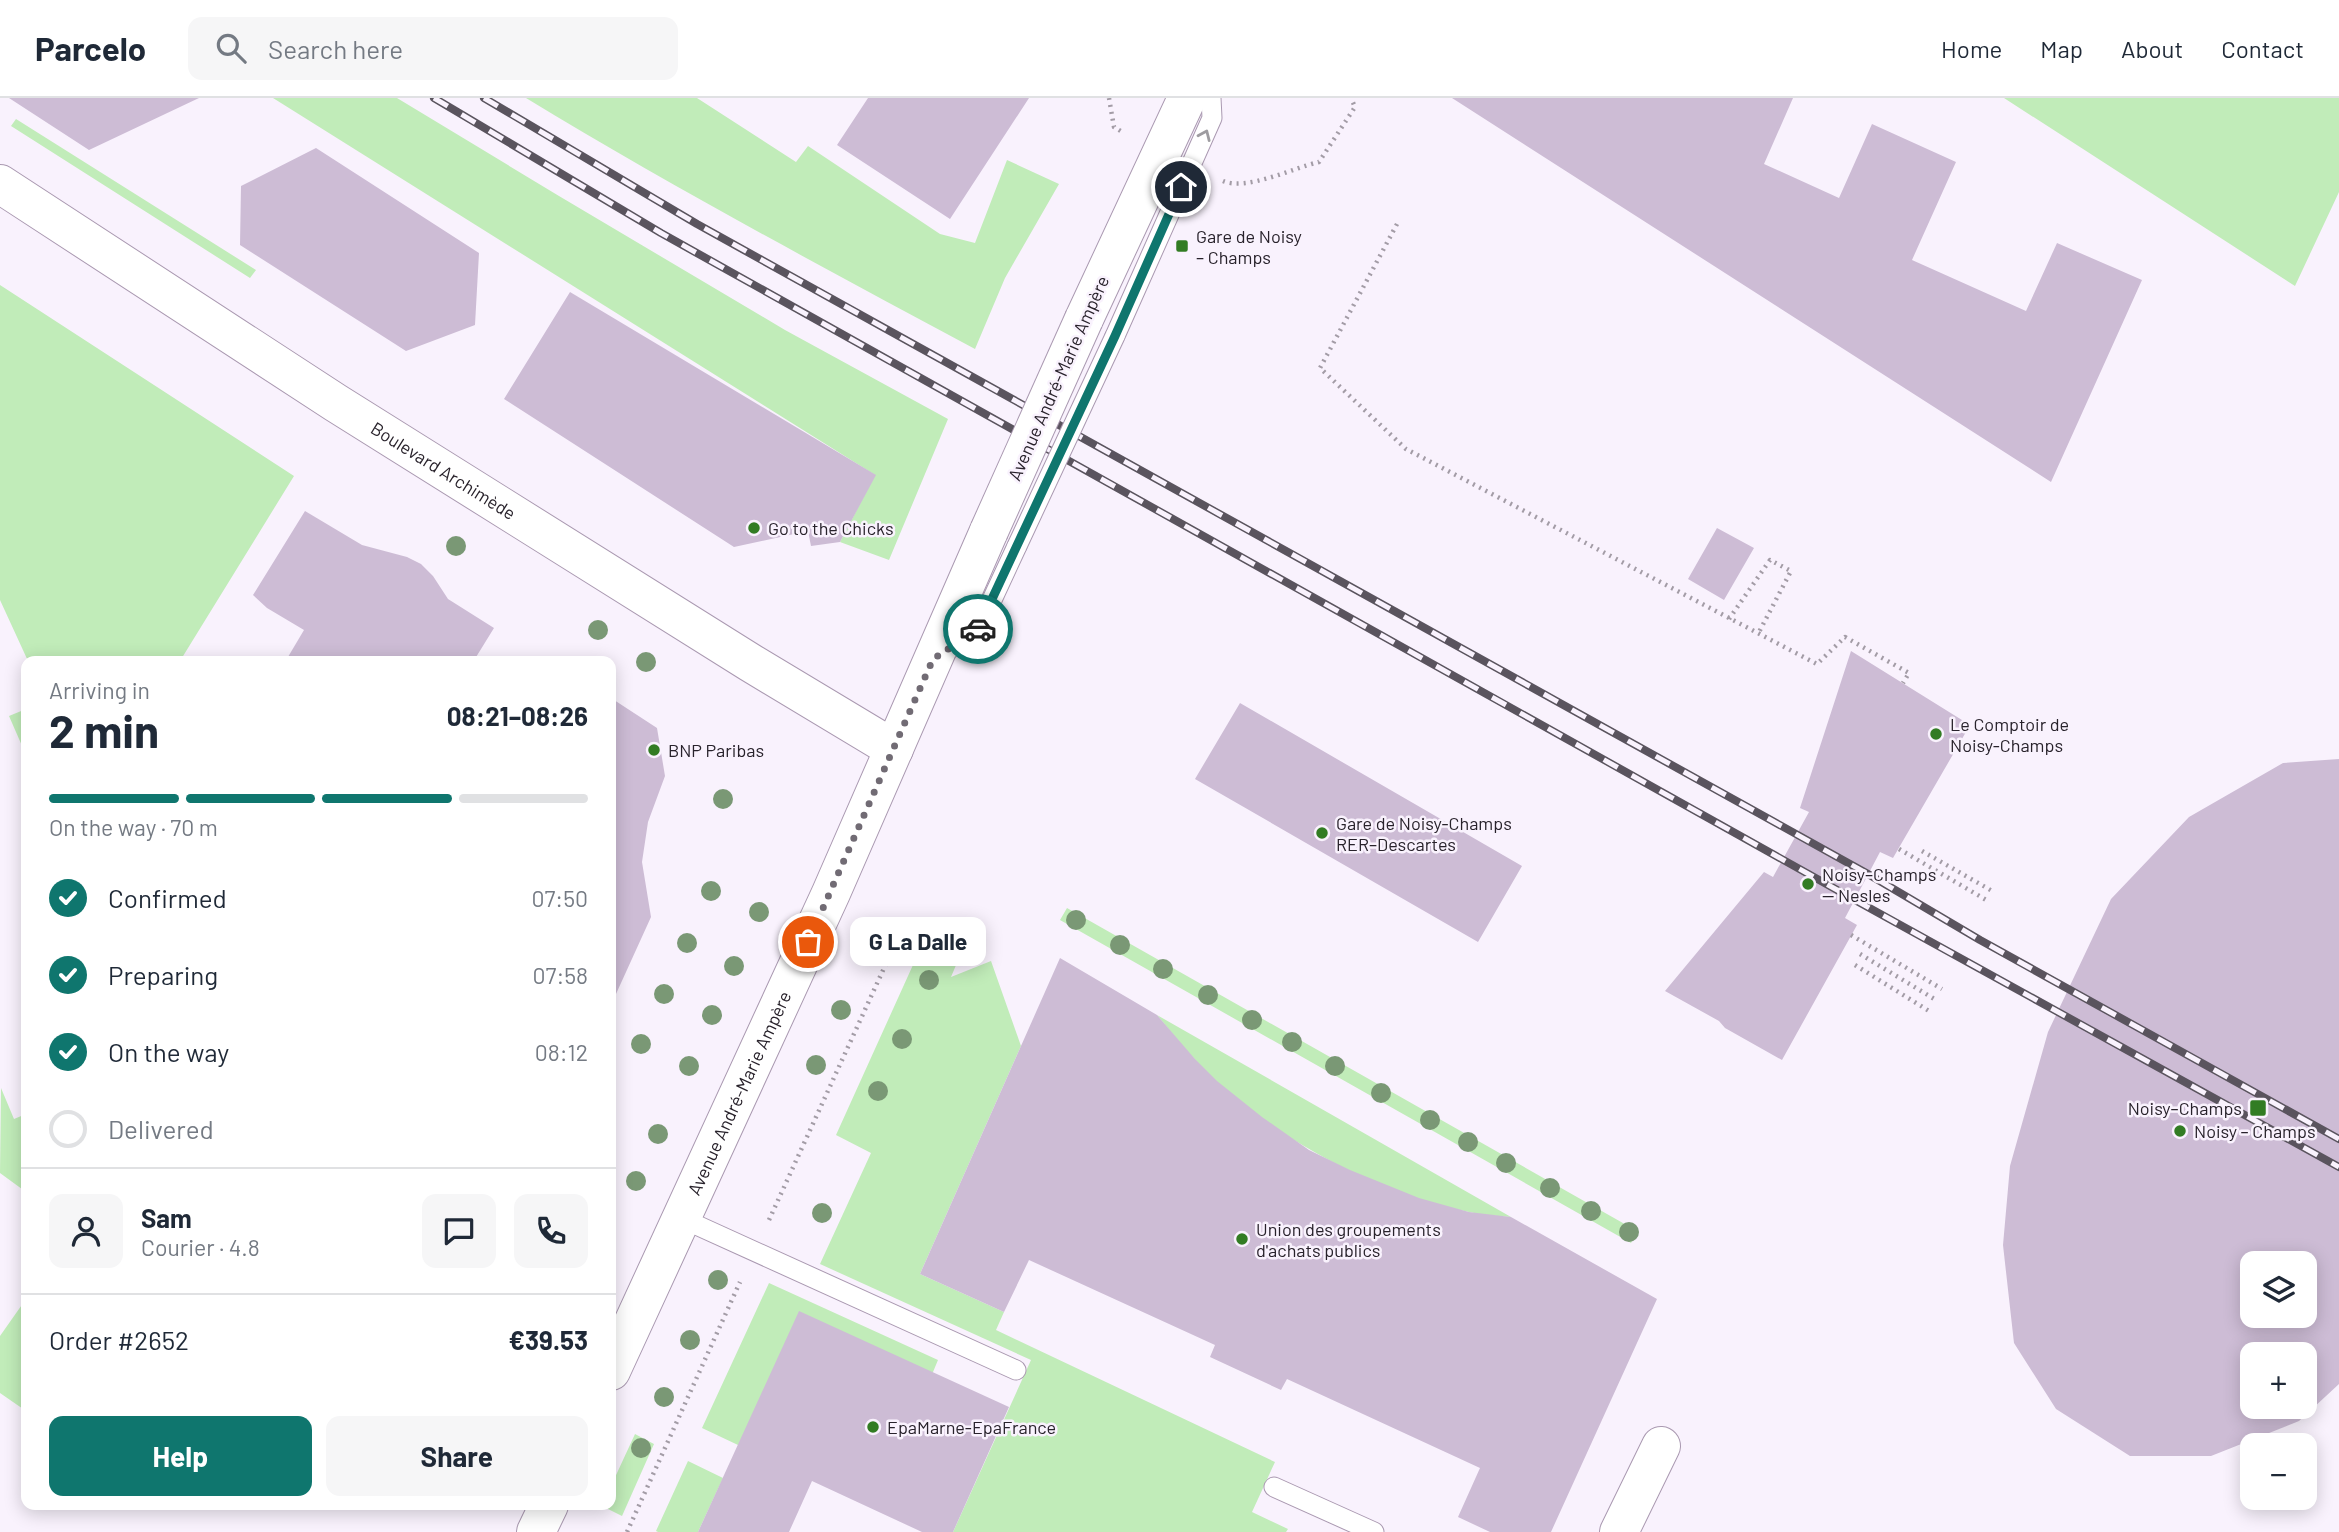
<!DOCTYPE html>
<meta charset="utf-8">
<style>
:root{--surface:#fff;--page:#f6f6f7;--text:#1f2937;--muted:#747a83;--line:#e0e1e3;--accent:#0f766e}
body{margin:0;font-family:Barlow,sans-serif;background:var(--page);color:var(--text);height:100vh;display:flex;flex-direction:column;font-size:26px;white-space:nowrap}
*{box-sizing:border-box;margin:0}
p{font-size:23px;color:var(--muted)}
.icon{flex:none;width:38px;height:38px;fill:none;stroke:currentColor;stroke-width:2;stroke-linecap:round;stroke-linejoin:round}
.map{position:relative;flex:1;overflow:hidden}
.panel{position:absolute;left:21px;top:558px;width:595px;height:854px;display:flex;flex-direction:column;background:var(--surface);border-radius:14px;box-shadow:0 4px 18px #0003}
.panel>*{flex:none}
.buttons{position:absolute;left:2240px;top:1153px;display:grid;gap:14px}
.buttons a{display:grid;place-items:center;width:77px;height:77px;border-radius:14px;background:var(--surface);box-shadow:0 4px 18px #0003;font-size:35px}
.pin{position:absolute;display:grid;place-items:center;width:60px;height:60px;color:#fff;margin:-30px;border:4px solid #fff;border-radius:50%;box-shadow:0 2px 7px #0007}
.courier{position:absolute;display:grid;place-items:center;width:70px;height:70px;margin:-35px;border:5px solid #0f766e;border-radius:50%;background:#fff;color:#222;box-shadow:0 2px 9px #0007}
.bubble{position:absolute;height:49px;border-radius:14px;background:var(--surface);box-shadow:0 4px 18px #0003;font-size:23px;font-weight:700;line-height:49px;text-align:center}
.overview em{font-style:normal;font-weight:700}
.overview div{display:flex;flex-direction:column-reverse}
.overview{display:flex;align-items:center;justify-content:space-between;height:119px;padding:0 28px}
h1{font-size:46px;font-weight:700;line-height:52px}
.bar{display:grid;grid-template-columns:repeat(4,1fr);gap:10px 7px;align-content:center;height:84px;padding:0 28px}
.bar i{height:9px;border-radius:5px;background:var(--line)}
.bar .on{background:var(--accent)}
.bar p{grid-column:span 4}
.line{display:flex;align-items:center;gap:18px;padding:0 28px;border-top:2px solid var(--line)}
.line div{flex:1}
.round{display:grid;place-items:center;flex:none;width:74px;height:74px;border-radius:14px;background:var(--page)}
ol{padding:0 28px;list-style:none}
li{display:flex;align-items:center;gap:21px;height:77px}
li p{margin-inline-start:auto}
li .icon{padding:7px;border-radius:50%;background:var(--accent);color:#fff;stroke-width:4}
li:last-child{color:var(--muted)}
li i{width:38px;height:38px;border:4px solid var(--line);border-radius:50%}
.button{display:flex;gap:14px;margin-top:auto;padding:14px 28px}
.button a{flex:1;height:80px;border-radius:14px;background:var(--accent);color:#fff;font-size:28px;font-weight:700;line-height:80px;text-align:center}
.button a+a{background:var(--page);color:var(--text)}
header{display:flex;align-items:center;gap:42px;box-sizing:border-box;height:98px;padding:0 35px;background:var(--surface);border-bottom:2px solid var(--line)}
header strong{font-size:33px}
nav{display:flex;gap:38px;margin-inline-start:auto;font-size:24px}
.search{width:490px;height:63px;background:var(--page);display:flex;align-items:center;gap:18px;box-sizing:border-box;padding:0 24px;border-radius:14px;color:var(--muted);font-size:26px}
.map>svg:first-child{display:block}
</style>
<header>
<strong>Parcelo</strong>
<div class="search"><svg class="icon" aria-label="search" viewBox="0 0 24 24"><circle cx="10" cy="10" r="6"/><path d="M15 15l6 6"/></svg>Search here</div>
<nav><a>Home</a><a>Map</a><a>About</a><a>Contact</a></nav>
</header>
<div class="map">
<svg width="2339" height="1434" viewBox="0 0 2339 1434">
<rect width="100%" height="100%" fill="#f9f2fd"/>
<path fill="#c1ecb9" d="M 273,0 L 397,0 L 559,98 L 785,232 L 948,321 L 889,462 L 840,444 L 875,377 Z
M 526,0 L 697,0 L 796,64 L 808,48 L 940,136 L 975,145 L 1007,62 L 1059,86 L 1005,180 L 975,251 C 824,170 672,89 526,0 Z
M 2004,0 L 2339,0 L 2339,94 L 2295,188 Z
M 16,21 L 256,172 L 250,180 L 11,28 Z
M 0,187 L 294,378 L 180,563 L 28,563 L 0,502 Z
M 26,611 L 26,657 L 9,618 Z
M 1067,810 L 1637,1133 L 1631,1145 L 1060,822 Z
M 927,836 L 962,853 L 951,879 L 991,863 L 1021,948 L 920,1176 L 1004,1214 L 996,1232 L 1275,1364 L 1252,1414 L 1288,1431 L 1286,1434 L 953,1434 L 1031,1262 L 820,1166 L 871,1055 L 836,1037 Z
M 1157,917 L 1511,1119 C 1497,1118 1483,1117 1469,1114 C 1380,1096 1279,1043 1214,981 C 1193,961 1175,939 1157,917 Z
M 1,990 L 14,1021 L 26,1016 L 26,1094 L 0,1075 Z
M 769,1185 L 938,1262 L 933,1274 L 738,1347 L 702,1330 Z
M 26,1201 L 26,1313 L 0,1295 L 0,1238 Z
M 635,1336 L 654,1346 L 622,1418 L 602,1408 L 611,1407 L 611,1388 Z
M 688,1363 L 723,1380 L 698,1434 L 658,1434 L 656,1433 Z"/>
<path fill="#cdbcd5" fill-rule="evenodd" d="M 9,0 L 199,0 L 89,52 Z
M 868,0 L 1029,0 L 950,121 L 837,47 Z
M 1452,0 L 1793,0 L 1764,66 L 1839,100 L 1872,26 L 1956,64 L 1912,162 L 2026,213 L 2057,145 L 2142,182 L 2051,384 Z
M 316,50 L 479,155 L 475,227 L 406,253 L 240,147 L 241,88 Z
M 570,194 L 876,377 L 840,444 L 811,448 L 808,433 L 734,449 L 504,301 Z
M 305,413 L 362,447 L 407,459 L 421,466 L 433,478 L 448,501 L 494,530 L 473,564 L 285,564 L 304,532 L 267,510 L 253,497 Z
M 1717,430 L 1754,450 L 1724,502 L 1688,481 Z
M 1851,553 L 1970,627 L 1893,760 L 1880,754 L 1845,820 L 1857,827 L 1782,962 L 1725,930 L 1719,923 L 1665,893 L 1764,774 L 1773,779 L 1809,714 L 1800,710 Z
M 611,600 L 657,630 L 665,678 L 648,724 L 642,764 L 651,819 L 611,907 Z
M 1240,605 L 1522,768 L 1478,844 L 1195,681 Z
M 2339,661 L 2339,1286 L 2299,1323 L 2211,1358 L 2130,1358 L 2056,1311 L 2014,1245 L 2003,1147 L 2010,1068 L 2048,934 L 2111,801 L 2189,719 L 2283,665 ZM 2252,1166 L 2305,1166 L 2305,1218 L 2252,1218 ZM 2252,1256 L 2305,1256 L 2305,1309 L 2252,1309 Z
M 1060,860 L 1157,917 L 1195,961 L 1217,983 L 1262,1019 L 1309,1052 L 1350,1072 L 1419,1100 L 1469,1114 L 1511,1119 L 1657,1201 L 1551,1434 L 1490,1434 L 1458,1419 L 1480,1370 L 1287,1281 L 1281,1292 L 1210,1259 L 1215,1247 L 1029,1162 L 1004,1214 L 920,1176 Z
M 799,1213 L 1009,1309 L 953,1434 L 922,1434 L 812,1383 L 789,1434 L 698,1434 Z"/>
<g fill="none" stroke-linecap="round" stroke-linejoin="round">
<defs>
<path id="service" d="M 1115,238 L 1212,20 L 1211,0
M 943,555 L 978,532 L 1017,448
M 681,1120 L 1016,1272
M 1274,1389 L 1374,1434"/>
<g id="minor">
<path id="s1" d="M 0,86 L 336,305 L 751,565 L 894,651"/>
<path d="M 1084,221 L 1187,0"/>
<path id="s2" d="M 611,1273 L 831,795 L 989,433"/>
<path d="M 536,1434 L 549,1407"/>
<path d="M 1619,1434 L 1661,1348"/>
</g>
</defs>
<use href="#service" stroke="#aa99b1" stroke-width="21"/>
<use href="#minor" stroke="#aa99b1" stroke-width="40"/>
<path stroke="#a39ca6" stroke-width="4.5" stroke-dasharray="2 5" stroke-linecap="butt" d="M 1109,0 L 1114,29 L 1124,35
M 1223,83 C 1247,93 1293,70 1319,64 L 1355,9 L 1351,0
M 1397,126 L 1320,270 L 1406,351 L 1817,566 L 1845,539 L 1909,575 L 1903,585
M 1729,521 L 1770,462 L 1791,473 L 1758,536
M 1899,751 L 1988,803
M 1922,753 L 1994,794
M 1851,837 L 1942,891
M 1860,856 L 1936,902
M 1855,867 L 1929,913
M 769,1122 L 895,846
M 627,1434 L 740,1184"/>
<use href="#service" stroke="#fff" stroke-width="19"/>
<use href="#minor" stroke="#fff" stroke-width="38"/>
<defs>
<path id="rail" d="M 434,0 L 661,135 L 1855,802 L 2339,1069
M 484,0 L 697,126 L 1868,776 L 1980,842 L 2339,1041"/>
</defs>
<use href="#rail" stroke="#5a545e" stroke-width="8"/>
<use href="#rail" stroke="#f9f2fd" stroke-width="5" stroke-dasharray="16" stroke-linecap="butt"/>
<defs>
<path id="service-bridge" d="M 1017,448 L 1115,238"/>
<path id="minor-bridge" d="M 989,433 L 1084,221"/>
</defs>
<use href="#service-bridge" stroke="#aa99b1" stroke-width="21" stroke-linecap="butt"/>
<use href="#minor-bridge" stroke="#aa99b1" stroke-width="40" stroke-linecap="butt"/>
<use href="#service-bridge" stroke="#fff" stroke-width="19"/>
<use href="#minor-bridge" stroke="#fff" stroke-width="38"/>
</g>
<g fill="#7a9875">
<circle cx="456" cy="448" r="10"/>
<circle cx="598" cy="532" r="10"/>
<circle cx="646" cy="564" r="10"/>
<circle cx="723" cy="701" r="10"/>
<circle cx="711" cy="793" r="10"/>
<circle cx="759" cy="814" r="10"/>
<circle cx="1076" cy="822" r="10"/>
<circle cx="687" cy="845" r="10"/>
<circle cx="1120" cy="847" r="10"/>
<circle cx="866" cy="857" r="10"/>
<circle cx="734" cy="868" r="10"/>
<circle cx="1163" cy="871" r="10"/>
<circle cx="929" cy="882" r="10"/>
<circle cx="664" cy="896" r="10"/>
<circle cx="1208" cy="897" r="10"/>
<circle cx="841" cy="912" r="10"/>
<circle cx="712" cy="917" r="10"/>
<circle cx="1252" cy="922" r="10"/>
<circle cx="902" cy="941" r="10"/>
<circle cx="1292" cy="944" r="10"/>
<circle cx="641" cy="946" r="10"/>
<circle cx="816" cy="967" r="10"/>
<circle cx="689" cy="968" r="10"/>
<circle cx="1335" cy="968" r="10"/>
<circle cx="878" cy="993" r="10"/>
<circle cx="1381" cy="995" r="10"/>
<circle cx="1430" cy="1022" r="10"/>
<circle cx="658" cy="1036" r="10"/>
<circle cx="1468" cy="1044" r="10"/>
<circle cx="1506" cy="1065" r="10"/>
<circle cx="636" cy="1083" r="10"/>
<circle cx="1550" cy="1090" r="10"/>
<circle cx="1591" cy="1113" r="10"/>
<circle cx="822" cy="1115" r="10"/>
<circle cx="1629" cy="1134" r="10"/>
<circle cx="718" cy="1182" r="10"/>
<circle cx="690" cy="1242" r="10"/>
<circle cx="664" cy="1299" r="10"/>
<circle cx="641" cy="1350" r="10"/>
</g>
<defs><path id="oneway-chevron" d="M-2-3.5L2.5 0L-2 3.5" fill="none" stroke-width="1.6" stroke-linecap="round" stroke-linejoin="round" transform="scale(1.75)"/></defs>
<use stroke="#9e9ca0" href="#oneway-chevron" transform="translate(1205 37) rotate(-66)"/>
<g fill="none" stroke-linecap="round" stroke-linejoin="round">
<path stroke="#716b74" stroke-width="7" stroke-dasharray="0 12.6" d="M 808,844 L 933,561 L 978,531"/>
<path stroke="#0f766e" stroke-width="9" d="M 978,531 L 1115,238 L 1181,89"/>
</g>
<g fill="#327c23" stroke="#f9f2fd" stroke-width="2.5">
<rect x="1175" y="141" width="14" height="14" rx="3.5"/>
<circle cx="754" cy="430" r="7"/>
<circle cx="1936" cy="636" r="7"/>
<circle cx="654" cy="652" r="7"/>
<circle cx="1322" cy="735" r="7"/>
<circle cx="1808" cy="786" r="7"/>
<rect x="2249" y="1001" width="18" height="18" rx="3.5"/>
<circle cx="2180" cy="1033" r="7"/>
<circle cx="1242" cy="1141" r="7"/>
<circle cx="873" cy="1329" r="7"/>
</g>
<g text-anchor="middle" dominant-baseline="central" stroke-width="5" stroke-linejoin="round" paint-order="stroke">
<g font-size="18" fill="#28222b" stroke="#f9f2fd" text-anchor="start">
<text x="1196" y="138">Gare de Noisy<tspan x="1196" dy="21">– Champs</tspan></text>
<text x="768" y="430">Go to the Chicks</text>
<text x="1950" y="626">Le Comptoir de<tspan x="1950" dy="21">Noisy-Champs</tspan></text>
<text x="668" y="652">BNP Paribas</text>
<text x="1336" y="725">Gare de Noisy-Champs<tspan x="1336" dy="21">RER–Descartes</tspan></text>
<text x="1822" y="776">Noisy–Champs<tspan x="1822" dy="21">— Nesles</tspan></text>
<text x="2242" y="1010" text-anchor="end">Noisy–Champs</text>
<text x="2194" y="1033">Noisy – Champs</text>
<text x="1256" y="1131">Union des groupements<tspan x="1256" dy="21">d'achats publics</tspan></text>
<text x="887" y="1329">EpaMarne-EpaFrance</text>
</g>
<g font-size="18" fill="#28222b" stroke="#f9f2fd">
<text transform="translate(1058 280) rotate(-66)">Avenue André-Marie Ampère</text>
<text stroke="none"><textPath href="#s1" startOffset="528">Boulevard Archimède</textPath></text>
<text stroke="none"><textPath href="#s2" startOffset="306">Avenue André-Marie Ampère</textPath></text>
</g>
</g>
</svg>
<div class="buttons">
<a><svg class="icon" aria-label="layers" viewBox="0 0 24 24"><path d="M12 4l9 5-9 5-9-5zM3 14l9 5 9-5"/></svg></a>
<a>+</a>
<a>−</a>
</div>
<div class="pin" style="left:808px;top:844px;background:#ea580c"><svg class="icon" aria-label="bag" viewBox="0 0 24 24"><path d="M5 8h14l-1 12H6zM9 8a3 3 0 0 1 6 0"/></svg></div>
<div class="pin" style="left:1181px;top:89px;background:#1f2937"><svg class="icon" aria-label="home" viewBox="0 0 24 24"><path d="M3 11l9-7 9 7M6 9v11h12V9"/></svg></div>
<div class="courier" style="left:978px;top:531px"><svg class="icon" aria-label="car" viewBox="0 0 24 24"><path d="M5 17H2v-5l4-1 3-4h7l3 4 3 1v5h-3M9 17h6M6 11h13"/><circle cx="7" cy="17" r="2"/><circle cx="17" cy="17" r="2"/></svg></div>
<div class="bubble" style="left:850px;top:819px;width:136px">G La Dalle</div>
<section class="panel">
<div class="overview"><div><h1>2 min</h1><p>Arriving in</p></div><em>08:21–08:26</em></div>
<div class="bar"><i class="on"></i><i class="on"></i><i class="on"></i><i></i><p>On the way · 70 m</p></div>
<ol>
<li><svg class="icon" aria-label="check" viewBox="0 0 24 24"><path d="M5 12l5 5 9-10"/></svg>Confirmed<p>07:50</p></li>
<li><svg class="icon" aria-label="check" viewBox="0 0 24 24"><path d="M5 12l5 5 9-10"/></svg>Preparing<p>07:58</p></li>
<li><svg class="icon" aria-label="check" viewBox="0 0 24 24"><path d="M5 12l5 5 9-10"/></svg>On the way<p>08:12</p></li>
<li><i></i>Delivered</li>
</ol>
<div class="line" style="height:126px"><a class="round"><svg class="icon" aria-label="person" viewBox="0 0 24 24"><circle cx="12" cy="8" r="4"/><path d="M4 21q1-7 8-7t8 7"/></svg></a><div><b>Sam</b><p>Courier · 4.8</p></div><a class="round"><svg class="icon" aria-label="chat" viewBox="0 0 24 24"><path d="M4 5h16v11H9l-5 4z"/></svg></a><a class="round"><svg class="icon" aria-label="phone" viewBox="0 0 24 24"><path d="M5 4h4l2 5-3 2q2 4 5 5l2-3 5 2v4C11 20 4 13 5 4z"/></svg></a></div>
<div class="line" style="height:91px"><div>Order #2652</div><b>€39.53</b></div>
<div class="button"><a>Help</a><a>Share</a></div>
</section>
</div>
